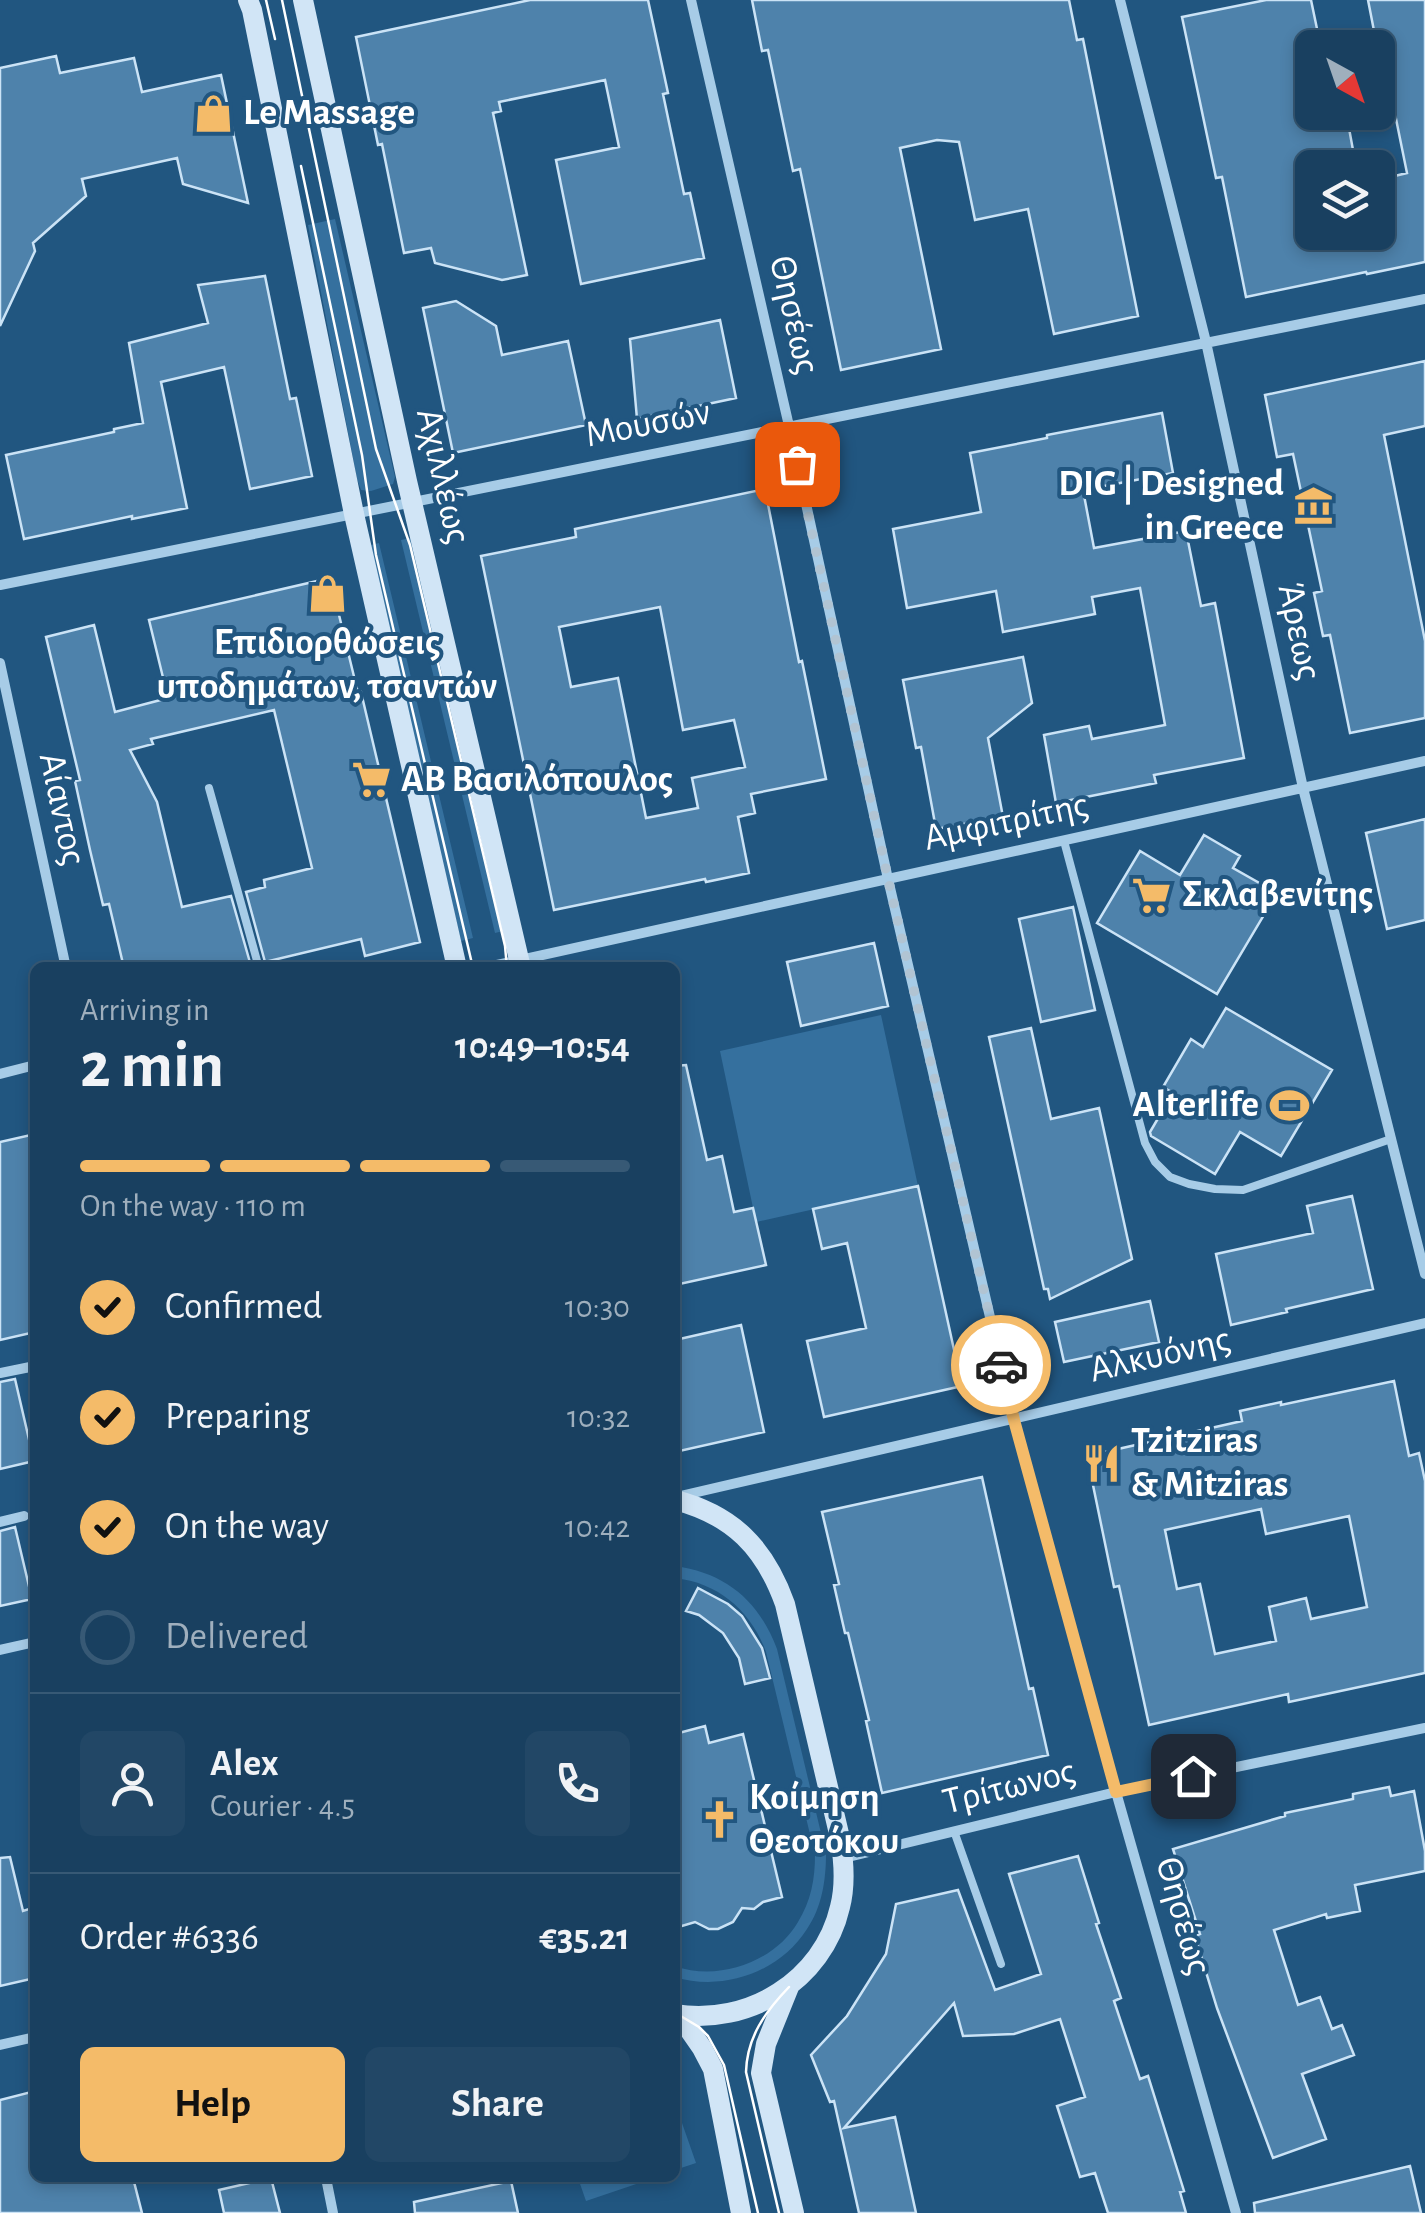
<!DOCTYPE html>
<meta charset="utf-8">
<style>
:root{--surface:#194060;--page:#224766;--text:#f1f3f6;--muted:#9fafbd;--line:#375975;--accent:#f4bb69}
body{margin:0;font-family:"Alegreya Sans",sans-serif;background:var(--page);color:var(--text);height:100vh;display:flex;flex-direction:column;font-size:38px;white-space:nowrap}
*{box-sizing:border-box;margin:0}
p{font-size:32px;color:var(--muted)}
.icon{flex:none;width:55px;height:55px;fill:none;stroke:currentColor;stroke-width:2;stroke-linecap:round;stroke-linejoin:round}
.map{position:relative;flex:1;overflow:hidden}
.details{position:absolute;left:30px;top:962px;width:650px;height:1220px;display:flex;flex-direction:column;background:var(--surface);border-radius:15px;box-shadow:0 5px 15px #0003,0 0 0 2px var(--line)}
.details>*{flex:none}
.needle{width:65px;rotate:140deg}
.fabs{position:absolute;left:1295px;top:30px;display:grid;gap:20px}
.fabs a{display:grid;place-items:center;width:100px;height:100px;border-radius:15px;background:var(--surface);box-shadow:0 5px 15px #0003,0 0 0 2px var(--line);font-size:50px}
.pin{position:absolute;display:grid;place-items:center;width:85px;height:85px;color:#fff;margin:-42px;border-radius:20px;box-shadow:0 5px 15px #0006}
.courier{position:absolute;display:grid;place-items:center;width:100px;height:100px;margin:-50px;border:8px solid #f4bb69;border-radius:50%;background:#fff;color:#222;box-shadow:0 2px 12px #0007}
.summary em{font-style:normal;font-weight:700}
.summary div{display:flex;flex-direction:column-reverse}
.summary{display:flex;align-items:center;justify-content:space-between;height:170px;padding:0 50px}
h1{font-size:65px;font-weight:700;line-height:75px}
.bar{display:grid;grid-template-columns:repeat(4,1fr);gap:15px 10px;align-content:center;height:120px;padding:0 50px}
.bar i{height:12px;border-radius:8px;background:var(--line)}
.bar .current{background:var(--accent)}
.bar p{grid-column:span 4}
.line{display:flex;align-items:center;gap:25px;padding:0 50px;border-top:2px solid var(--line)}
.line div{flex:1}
.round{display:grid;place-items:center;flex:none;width:105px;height:105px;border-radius:15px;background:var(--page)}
ol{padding:0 50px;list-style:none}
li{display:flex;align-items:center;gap:30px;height:110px}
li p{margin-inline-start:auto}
li .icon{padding:10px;border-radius:50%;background:var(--accent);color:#111;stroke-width:4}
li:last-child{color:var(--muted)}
li i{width:55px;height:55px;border:5px solid var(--line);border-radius:50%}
.action{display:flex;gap:20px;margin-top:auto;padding:20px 50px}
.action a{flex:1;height:115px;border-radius:15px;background:var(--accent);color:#111;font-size:40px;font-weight:700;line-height:115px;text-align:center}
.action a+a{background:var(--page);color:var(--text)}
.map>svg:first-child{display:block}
</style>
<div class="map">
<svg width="1425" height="2213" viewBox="0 0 1425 2213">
<rect width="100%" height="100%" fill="#215680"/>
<path fill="#35709e" d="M 335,219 L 395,477 L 393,484 L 371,491 L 361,490 L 357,479 L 308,225 Z
M 414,537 L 507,930 L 495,933 L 401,540 Z
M 379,543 L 473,938 L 461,941 L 367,546 Z
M 881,1015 L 918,1186 L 756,1222 L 720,1051 Z
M 675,1566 C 726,1573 759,1601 777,1649 L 826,1854 C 826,1880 822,1907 807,1929 C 780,1972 723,1992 675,1977 L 675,1966 C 718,1982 775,1962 798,1922 C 811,1901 815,1879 815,1855 L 766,1652 C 751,1611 719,1583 675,1578 Z
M 675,2103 L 696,2163 L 675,2170 Z
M 578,2178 L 654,2178 L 586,2201 Z"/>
<path fill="#4e82ab" stroke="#cbe3f6" stroke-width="2.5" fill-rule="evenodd" d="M 530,0 L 648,0 L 668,93 L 663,94 L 684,194 L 690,193 L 704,258 L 581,284 L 556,160 L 619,147 L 605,80 L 499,102 L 501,111 L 493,113 L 527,275 L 502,280 L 435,263 L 431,248 L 404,253 L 382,144 L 378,145 L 356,37 Z
M 752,0 L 1069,0 L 1077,40 L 1083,39 L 1138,316 L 1054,334 L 1028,209 L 975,220 L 959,142 L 937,140 L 900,148 L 941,349 L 841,370 L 800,169 L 793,171 L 768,50 L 762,51 Z
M 1266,0 L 1311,0 L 1321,48 L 1312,48 L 1312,112 L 1346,112 L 1353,150 L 1312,158 L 1312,232 L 1378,232 L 1378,180 L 1407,173 L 1380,40 L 1376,41 L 1368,0 L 1425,0 L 1425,262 L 1367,274 L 1366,272 L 1246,297 L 1222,177 L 1216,178 L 1182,17 Z
M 56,56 L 60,73 L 134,58 L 142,92 L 221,75 L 248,203 L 183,184 L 177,158 L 82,179 L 86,196 L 33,243 L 35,251 L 0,326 L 0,68 Z
M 265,276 L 290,399 L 296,398 L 312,476 L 250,489 L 224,367 L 161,382 L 187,508 L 132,519 L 132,516 L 24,539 L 6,455 L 114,432 L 114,429 L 143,423 L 129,343 L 208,323 L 198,285 Z
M 456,301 L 496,326 L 502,355 L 568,341 L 586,425 L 453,453 L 423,308 Z
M 720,320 L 736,398 L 637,419 L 630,339 Z
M 1425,361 L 1425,426 L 1384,435 L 1425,641 L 1425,718 L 1350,733 L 1330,635 L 1323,636 L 1314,593 L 1322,591 L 1293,454 L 1277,457 L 1265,395 Z
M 1162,413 L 1173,473 L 1083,490 L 1094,548 L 1186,531 L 1201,606 L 1215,603 L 1244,758 L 1154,775 L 1156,783 L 1056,803 L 1044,735 L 1089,726 L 1092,739 L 1165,725 L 1140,588 L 1092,597 L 1095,614 L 1003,632 L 996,591 L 907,608 L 893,529 L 981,512 L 970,453 L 1047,438 L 1047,435 Z
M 765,489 L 799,662 L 802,661 L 826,779 L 751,794 L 755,813 L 738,817 L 749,873 L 706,882 L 705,879 L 554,910 L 481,556 L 576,537 L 575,529 ZM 660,607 L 683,730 L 734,720 L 745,767 L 692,778 L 698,808 L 646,818 L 618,678 L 571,687 L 559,627 Z
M 330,578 L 358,693 L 361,692 L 420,942 L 365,956 L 361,939 L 265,962 L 246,892 L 265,887 L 264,880 L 312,868 L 274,710 L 151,739 L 153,744 L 130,750 L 157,802 L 182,907 L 231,896 L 251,966 L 124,968 L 109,904 L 103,905 L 90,850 L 75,781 L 80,780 L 46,637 L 94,625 L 115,712 L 168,698 L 149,620 Z
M 1023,657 L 1032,703 L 988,738 L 1003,817 L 936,829 L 921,747 L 916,748 L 903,680 Z
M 1425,819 L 1425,920 L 1387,929 L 1366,833 Z
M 1204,835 L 1240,856 L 1233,868 L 1277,893 L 1217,994 L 1097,923 L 1140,851 L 1180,875 Z
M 1073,907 L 1095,1010 L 1041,1022 L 1019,919 Z
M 874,943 L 888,1006 L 801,1026 L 787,962 Z
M 1226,1008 L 1332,1070 L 1281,1156 L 1240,1132 L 1215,1174 L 1151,1136 L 1150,1132 L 1173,1093 L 1163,1087 L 1191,1039 L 1203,1047 Z
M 1031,1028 L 1051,1119 L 1099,1108 L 1132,1259 L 1050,1299 L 1048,1289 L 1044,1289 L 989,1037 Z
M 686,1065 L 707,1160 L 722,1156 L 734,1212 L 753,1208 L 766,1265 L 675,1285 L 675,1066 Z
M 35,1134 L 35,1332 L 0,1340 L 0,1142 Z
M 918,1186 L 962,1386 L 824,1417 L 807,1341 L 866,1328 L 847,1243 L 822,1249 L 813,1209 Z
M 1352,1196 L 1373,1289 L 1286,1309 L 1287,1312 L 1231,1325 L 1216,1254 L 1313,1233 L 1307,1206 Z
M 1150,1301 L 1159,1342 L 1064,1362 L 1055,1322 Z
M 741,1325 L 764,1432 L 675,1452 L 675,1340 Z
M 15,1379 L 34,1461 L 0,1469 L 0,1382 Z
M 1394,1381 L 1409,1456 L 1419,1453 L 1425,1481 L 1425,1673 L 1289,1702 L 1288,1694 L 1149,1725 L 1119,1586 L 1114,1587 L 1087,1456 L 1242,1421 L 1240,1411 L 1281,1402 L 1281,1405 ZM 1261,1509 L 1266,1534 L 1349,1516 L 1367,1607 L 1311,1619 L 1306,1598 L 1269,1607 L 1276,1641 L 1215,1654 L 1200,1584 L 1177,1589 L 1165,1530 Z
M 982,1477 L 1029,1689 L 1033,1688 L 1048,1755 L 882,1793 L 866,1721 L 869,1720 L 848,1633 L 845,1633 L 834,1585 L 839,1584 L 822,1512 Z
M 15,1527 L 32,1599 L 0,1606 L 0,1531 Z
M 698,1588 L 728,1604 L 742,1616 L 762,1648 L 770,1678 L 745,1684 L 739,1658 L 723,1633 L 699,1615 L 686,1611 Z
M 705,1726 L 709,1743 L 743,1734 L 782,1897 L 763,1902 L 754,1909 L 742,1908 L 733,1922 L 718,1929 L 709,1929 L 695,1922 L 675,1928 L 675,1734 Z
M 1389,1787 L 1391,1796 L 1414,1791 L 1425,1851 L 1425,1871 L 1355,1885 L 1360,1911 L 1327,1918 L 1326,1914 L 1274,1930 L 1298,2005 L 1320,1997 L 1332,2029 L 1342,2025 L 1354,2055 L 1302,2074 L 1326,2139 L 1273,2158 L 1217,2008 L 1195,1936 L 1200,1934 L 1173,1849 L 1285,1816 L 1285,1813 L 1353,1799 L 1353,1794 Z
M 1078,1856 L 1099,1923 L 1096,1924 L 1121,1998 L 1114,2001 L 1140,2079 L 1148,2076 L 1184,2191 L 1180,2192 L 1186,2213 L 1108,2213 L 1095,2173 L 1080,2177 L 1057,2106 L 1085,2097 L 1060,2019 L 1014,2034 L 963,2036 L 954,2003 L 844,2128 L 895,2117 L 916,2213 L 859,2213 L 834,2101 L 830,2102 L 811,2055 L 847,2016 L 886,1954 L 896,1904 L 958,1890 L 995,1990 L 1041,1974 L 1009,1874 Z
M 10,1857 L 23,1911 L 29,1909 L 35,1933 L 35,1978 L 0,1986 L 0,1858 Z
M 35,2091 L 35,2178 L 133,2178 L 142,2213 L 0,2213 L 0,2100 Z
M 1410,2166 L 1421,2213 L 1255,2213 L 1254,2203 Z
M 271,2178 L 280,2213 L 224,2213 L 219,2190 Z
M 511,2181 L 518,2213 L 415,2213 L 414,2202 Z"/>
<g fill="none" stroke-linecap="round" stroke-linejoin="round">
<path stroke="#a7cce7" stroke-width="8" d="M 209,788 L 259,968
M 1064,841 L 1145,1143 L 1155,1162 L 1170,1177 L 1189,1184 L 1215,1189 L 1243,1190 L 1391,1139
M 954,1831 L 1001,1964"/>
<path stroke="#a7cce7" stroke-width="10" d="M 691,0 L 789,426 L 888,879 L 1014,1420 L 1116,1792 L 1236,2213
M 1120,0 L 1206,342 L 1303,788 L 1425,1274
M 0,585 L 1425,299
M 0,663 L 66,968
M 483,968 L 1425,761
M 0,1074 L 35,1065
M 0,1373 L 35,1366
M 676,1497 L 1425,1323
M 0,1522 L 24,1516
M 0,1650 L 35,1642
M 844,1858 L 1116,1792 L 1425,1728
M 0,2045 L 35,2037
M 326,2178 L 333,2213"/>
<path stroke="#d1e5f6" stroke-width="20" d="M 248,0 L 252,10 L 354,514 L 457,968
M 303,0 L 407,481 L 521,968
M 675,1500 C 733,1515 765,1548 785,1604 L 840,1838 C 844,1861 846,1884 840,1907 C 823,1981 748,2026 675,2014
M 789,1987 L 766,2044 L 761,2073 L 794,2213
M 679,2015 L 702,2048 L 713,2069 L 741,2213"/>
<path stroke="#fff" stroke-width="2.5" d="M 266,0 L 275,39
M 282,0 L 376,449 L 410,545 L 505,946 L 507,968
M 301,166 L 362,455 L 376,555 L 473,968
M 679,2015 L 699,2027 L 708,2036 L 724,2065 L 758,2213
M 779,2213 L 746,2072 C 747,2037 765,2012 789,1987"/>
</g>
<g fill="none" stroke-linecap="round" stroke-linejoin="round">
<path stroke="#b1c4d3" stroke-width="10" stroke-dasharray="0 18" d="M 797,464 L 888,879 L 1001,1365"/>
<path stroke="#f4bb69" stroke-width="12" d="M 1001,1365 L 1014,1420 L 1116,1792 L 1193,1776"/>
</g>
<defs>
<symbol id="shop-bare" viewBox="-9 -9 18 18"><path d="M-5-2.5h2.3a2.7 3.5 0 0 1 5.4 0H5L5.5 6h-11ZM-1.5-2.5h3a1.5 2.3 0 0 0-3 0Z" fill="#f4bb69" stroke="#215680" stroke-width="2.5" paint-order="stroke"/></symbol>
<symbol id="museum-bare" viewBox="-9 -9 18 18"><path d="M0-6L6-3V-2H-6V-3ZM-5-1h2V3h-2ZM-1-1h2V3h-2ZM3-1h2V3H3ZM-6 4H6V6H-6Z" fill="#f4bb69" stroke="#215680" stroke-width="2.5" paint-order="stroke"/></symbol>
<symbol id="supermarket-bare" viewBox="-9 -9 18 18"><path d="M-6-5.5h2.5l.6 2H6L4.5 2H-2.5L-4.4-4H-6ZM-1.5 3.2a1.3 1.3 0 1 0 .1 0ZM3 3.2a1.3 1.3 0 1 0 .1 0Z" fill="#f4bb69" stroke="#215680" stroke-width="2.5" paint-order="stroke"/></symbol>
<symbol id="stadium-bare" viewBox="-9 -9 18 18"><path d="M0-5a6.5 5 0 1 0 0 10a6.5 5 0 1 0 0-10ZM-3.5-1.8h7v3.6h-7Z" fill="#f4bb69" stroke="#215680" stroke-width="2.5" paint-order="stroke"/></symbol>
<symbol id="restaurant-bare" viewBox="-9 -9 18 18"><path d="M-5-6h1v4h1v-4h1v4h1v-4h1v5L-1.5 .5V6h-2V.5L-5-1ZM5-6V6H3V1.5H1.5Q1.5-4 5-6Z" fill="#f4bb69" stroke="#215680" stroke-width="2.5" paint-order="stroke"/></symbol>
<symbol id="church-bare" viewBox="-9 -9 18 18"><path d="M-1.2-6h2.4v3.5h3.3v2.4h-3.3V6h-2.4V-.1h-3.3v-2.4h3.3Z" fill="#f4bb69" stroke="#215680" stroke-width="2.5" paint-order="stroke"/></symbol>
</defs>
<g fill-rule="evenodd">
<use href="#shop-bare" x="186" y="86" width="55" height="55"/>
<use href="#museum-bare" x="1286" y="478" width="55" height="55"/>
<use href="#shop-bare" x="300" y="566" width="55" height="55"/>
<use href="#supermarket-bare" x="344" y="752" width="55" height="55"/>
<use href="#supermarket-bare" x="1124" y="868" width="55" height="55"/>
<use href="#stadium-bare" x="1262" y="1078" width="55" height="55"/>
<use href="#restaurant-bare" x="1074" y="1436" width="55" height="55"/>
<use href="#church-bare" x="692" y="1792" width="55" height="55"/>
</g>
<g text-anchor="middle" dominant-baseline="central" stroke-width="8" stroke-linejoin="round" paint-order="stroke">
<g font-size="38" font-weight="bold" fill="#fff" stroke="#215680" text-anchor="start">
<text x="243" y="113">Le Massage</text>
<text x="1284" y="484" text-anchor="end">DIG | Designed<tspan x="1284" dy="44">in Greece</tspan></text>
<text x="327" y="643" text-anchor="middle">Επιδιορθώσεις<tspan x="327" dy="44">υποδημάτων, τσαντών</tspan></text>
<text x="401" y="780">ΑΒ Βασιλόπουλος</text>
<text x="1182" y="895">Σκλαβενίτης</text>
<text x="1259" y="1105" text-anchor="end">Alterlife</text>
<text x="1131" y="1441">Tzitziras<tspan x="1131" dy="44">&amp; Mitziras</tspan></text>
<text x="749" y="1798">Κοίμηση<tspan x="749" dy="44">Θεοτόκου</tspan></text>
</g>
<g font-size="38" fill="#fff" stroke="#215680">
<text transform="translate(794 315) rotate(77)">Θησέως</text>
<text transform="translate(648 424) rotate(-11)">Μουσών</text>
<text transform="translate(443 476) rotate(77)">Αχιλλέως</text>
<text transform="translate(1299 631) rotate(78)">Άρεως</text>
<text transform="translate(62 809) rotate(78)">Αίαντος</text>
<text transform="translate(1006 822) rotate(-12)">Αμφιτρίτης</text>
<text transform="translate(1160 1355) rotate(-13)">Αλκυόνης</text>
<text transform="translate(1009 1787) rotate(-14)">Τρίτωνος</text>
<text transform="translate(1183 1916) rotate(74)">Θησέως</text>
</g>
</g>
</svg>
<div class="fabs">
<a><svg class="needle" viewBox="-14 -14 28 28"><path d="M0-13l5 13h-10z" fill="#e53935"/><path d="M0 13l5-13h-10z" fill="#9fafbd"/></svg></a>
<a><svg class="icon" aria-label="layers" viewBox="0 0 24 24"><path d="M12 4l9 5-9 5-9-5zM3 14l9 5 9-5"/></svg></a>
</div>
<div class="pin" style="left:797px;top:464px;background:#ea580c"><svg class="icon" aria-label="bag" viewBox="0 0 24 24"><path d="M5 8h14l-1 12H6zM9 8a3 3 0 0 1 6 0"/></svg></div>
<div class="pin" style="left:1193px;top:1776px;background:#1f2937"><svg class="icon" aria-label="home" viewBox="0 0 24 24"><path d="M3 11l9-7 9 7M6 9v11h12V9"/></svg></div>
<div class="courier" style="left:1001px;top:1365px"><svg class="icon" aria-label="car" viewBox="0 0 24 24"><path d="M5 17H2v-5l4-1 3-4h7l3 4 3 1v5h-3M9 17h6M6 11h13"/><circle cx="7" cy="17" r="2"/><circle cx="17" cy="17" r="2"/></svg></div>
<section class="details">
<div class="summary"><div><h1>2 min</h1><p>Arriving in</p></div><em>10:49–10:54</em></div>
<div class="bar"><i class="current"></i><i class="current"></i><i class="current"></i><i></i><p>On the way · 110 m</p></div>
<ol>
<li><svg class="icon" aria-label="check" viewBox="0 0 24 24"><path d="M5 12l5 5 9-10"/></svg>Confirmed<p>10:30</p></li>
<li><svg class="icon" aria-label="check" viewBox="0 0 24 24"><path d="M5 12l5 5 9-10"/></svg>Preparing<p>10:32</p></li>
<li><svg class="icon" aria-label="check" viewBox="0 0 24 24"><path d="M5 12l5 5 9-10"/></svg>On the way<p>10:42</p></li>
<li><i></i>Delivered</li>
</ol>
<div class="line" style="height:180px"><a class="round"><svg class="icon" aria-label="person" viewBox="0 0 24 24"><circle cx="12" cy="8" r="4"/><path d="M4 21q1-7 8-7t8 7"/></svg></a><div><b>Alex</b><p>Courier · 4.5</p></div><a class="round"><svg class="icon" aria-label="phone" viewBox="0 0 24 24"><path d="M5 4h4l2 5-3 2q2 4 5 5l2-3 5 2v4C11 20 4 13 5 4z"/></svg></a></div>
<div class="line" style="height:130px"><div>Order #6336</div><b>€35.21</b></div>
<div class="action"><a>Help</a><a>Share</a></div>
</section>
</div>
